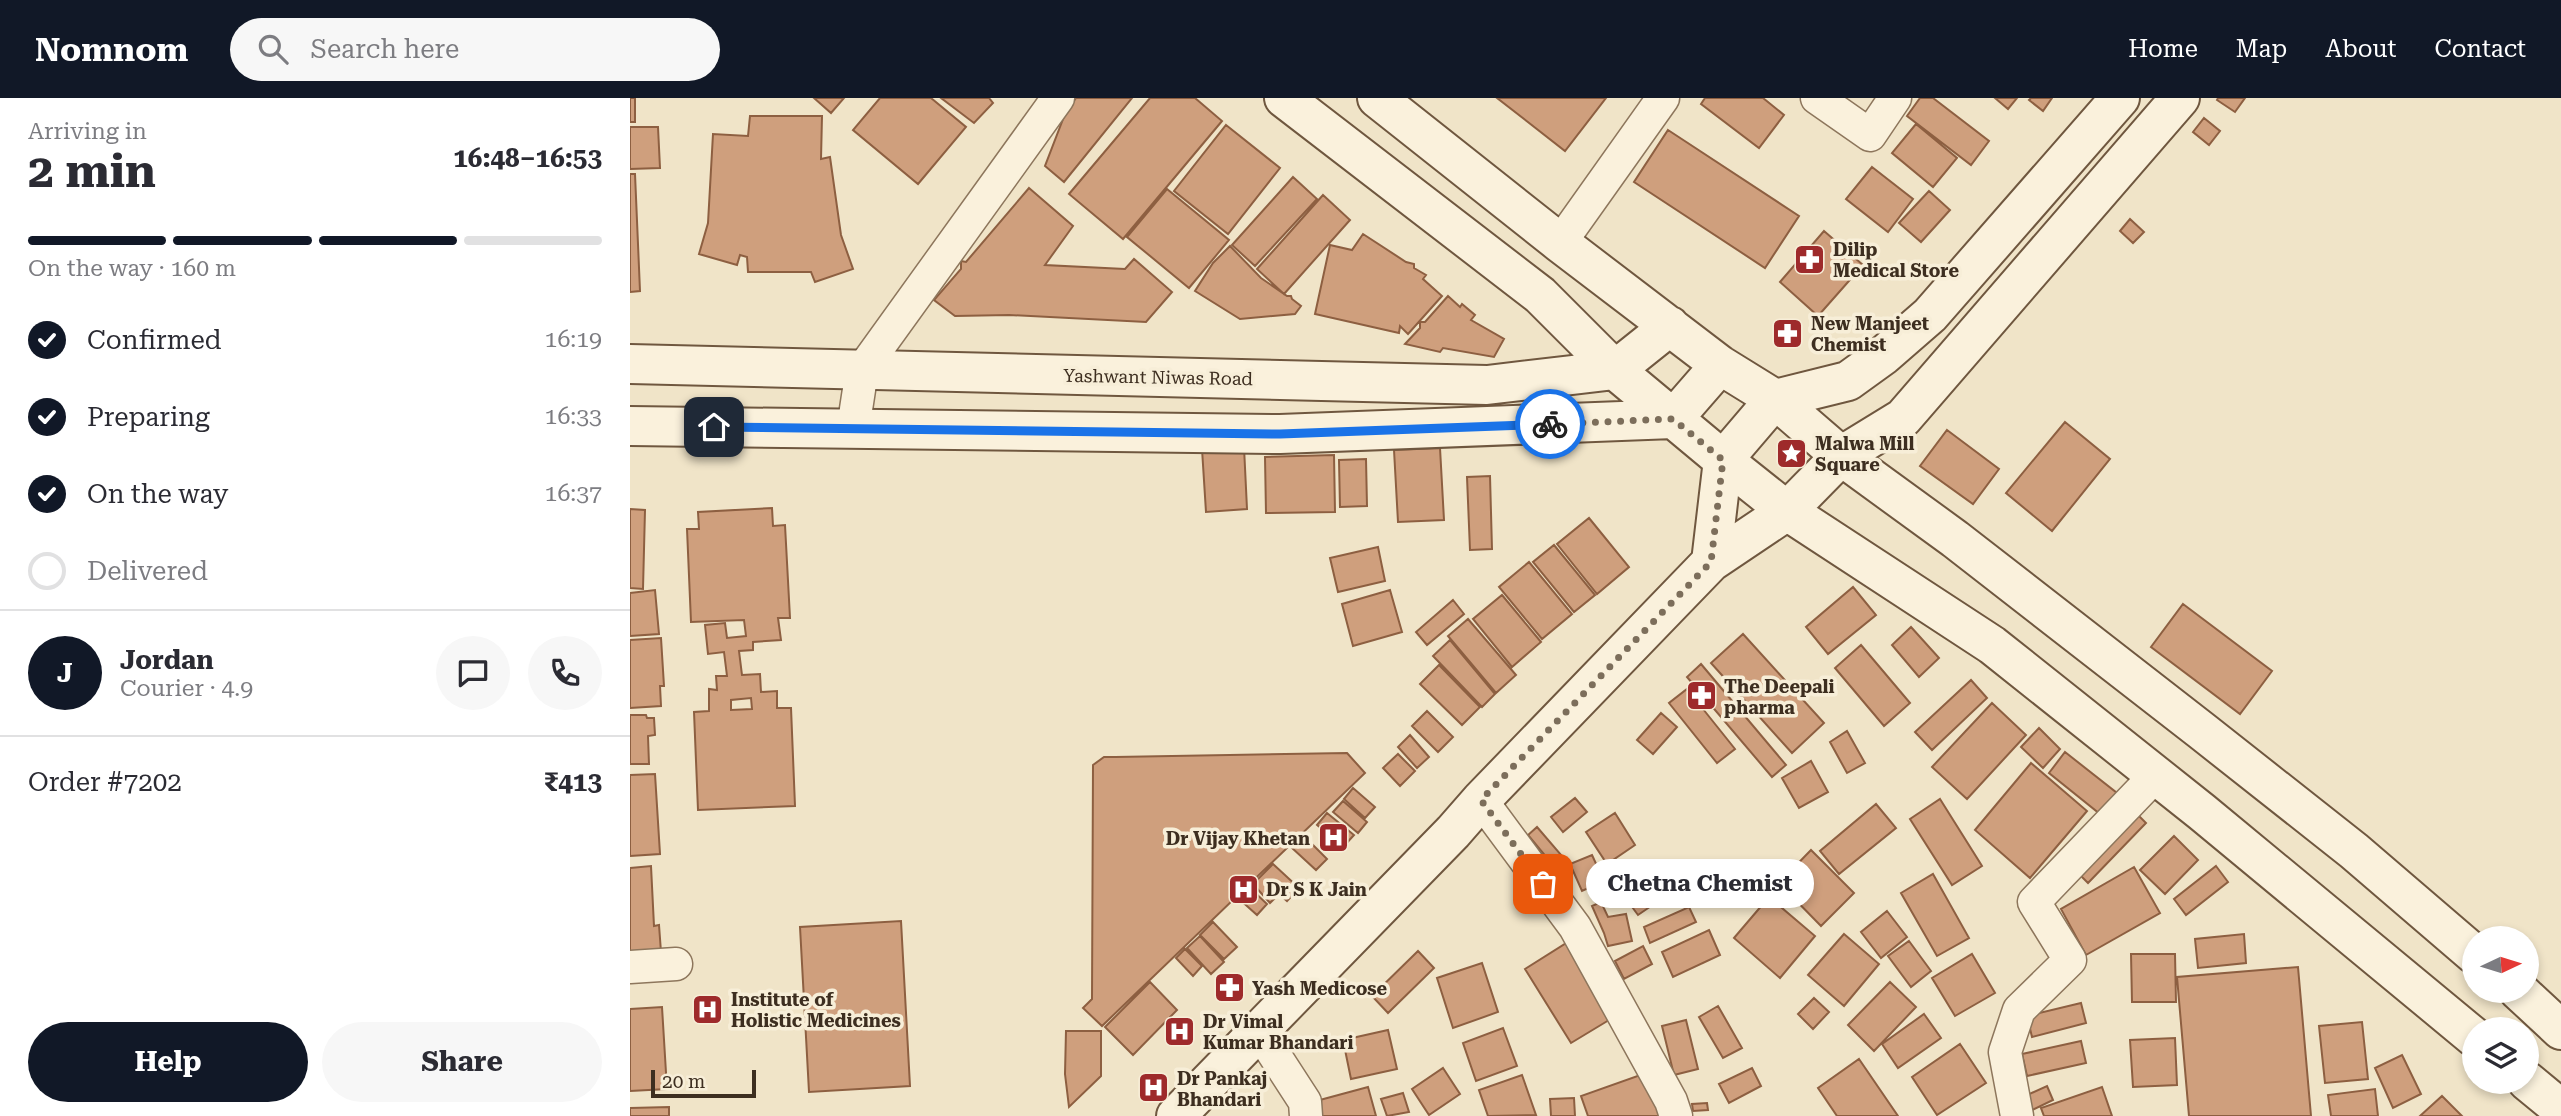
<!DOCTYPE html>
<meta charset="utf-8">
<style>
:root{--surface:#fff;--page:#f7f7f7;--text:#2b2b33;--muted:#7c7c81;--line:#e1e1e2;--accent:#111827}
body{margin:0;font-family:"Roboto Serif",serif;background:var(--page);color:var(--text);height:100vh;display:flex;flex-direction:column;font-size:26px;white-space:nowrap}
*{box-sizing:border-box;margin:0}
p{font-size:23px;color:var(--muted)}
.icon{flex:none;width:38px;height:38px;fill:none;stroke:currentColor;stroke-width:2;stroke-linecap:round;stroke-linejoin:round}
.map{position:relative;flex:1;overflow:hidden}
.details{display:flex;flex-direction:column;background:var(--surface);width:630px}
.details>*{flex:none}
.needle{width:46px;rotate:86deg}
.controls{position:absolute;left:1832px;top:828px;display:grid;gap:14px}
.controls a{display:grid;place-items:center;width:77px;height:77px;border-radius:50%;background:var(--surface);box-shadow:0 4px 10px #0003;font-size:35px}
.scale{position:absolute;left:21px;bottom:18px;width:105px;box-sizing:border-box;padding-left:7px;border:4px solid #3d2e20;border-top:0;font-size:19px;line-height:24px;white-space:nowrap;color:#3d2e20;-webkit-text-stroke:5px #f7eed8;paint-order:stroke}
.pin{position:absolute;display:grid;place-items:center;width:60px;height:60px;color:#fff;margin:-30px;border-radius:14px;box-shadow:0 4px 10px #0006}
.courier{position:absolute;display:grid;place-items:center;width:70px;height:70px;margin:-35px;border:5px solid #1a73e8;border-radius:50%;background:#fff;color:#222;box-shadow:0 2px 9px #0007}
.bubble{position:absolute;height:49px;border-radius:24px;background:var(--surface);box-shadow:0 4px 10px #0003;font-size:23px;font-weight:700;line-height:49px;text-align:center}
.head em{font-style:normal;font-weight:700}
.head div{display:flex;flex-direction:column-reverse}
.head{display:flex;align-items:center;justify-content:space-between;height:119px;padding:0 28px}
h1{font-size:46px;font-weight:700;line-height:52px}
.bar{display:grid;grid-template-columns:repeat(4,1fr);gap:10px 7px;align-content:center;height:84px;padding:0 28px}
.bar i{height:9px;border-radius:5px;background:var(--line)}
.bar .active{background:var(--accent)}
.bar p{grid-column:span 4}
.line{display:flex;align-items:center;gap:18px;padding:0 28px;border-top:2px solid var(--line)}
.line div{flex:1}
.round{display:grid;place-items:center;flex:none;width:74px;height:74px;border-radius:37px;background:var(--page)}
ol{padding:0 28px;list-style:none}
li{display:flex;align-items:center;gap:21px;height:77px}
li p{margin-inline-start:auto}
li .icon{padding:7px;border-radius:50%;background:var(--accent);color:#fff;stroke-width:4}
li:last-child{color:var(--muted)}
li i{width:38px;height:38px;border:4px solid var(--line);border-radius:50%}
.cta{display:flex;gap:14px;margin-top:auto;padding:14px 28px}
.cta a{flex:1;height:80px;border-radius:42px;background:var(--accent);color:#fff;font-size:28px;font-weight:700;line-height:80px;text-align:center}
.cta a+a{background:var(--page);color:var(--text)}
header{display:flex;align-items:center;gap:42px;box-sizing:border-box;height:98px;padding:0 35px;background:var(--accent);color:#fff}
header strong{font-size:33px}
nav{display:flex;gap:38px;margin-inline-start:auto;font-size:24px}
.search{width:490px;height:63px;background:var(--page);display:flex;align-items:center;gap:18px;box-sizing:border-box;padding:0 24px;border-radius:38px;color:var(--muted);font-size:26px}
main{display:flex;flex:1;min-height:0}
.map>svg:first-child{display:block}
</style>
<header>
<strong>Nomnom</strong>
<div class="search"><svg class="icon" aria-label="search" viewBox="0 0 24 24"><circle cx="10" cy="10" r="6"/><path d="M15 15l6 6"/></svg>Search here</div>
<nav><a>Home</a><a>Map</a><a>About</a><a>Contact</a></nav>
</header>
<main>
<section class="details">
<div class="head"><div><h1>2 min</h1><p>Arriving in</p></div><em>16:48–16:53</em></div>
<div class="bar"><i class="active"></i><i class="active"></i><i class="active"></i><i></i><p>On the way · 160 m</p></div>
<ol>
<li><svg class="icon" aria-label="check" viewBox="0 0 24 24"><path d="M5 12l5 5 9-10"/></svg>Confirmed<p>16:19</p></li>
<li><svg class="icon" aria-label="check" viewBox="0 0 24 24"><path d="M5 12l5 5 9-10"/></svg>Preparing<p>16:33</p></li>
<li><svg class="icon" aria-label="check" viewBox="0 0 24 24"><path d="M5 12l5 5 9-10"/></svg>On the way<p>16:37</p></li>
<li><i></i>Delivered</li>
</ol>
<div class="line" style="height:126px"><b class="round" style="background:var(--accent);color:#fff">J</b><div><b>Jordan</b><p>Courier · 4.9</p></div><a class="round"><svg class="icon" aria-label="chat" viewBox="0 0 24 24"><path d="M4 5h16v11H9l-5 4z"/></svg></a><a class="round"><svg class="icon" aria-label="phone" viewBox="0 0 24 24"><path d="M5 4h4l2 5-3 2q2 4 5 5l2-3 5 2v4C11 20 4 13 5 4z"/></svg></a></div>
<div class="line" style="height:91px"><div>Order #7202</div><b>₹413</b></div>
<div class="cta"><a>Help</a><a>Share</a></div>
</section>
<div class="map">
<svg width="1931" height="1018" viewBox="0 0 1931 1018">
<rect width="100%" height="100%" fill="#f0e4c8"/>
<path fill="#cf9f7d" stroke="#8d5f41" stroke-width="2" fill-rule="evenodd" d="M 0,0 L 5,0 L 5,24 L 0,24 Z
M 184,0 L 214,0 L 201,15 Z
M 250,0 L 301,0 L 336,29 L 288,86 L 223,32 Z
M 311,0 L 359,0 L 363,5 L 344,25 Z
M 446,0 L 502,0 L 434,84 L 415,68 L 440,3 L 443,4 Z
M 520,0 L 565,0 L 592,23 L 493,141 L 439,96 Z
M 867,0 L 976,0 L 935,53 Z
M 1075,0 L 1133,0 L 1154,17 L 1129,50 L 1071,6 Z
M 1290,0 L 1303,0 L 1359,43 L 1341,67 L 1277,18 Z
M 1365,0 L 1387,0 L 1378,11 Z
M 1401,0 L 1422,0 L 1413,13 L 1399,2 Z
M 1588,0 L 1615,0 L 1605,14 L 1587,2 Z
M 120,18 L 192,18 L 191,61 L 200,59 L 211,137 L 223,171 L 185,184 L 181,174 L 118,174 L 117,159 L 110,157 L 107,167 L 69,156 L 78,125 L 83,36 L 118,38 Z
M 1574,20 L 1590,33 L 1579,47 L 1563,34 Z
M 1286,26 L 1327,60 L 1303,89 L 1262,55 Z
M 596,27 L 650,70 L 598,136 L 544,93 Z
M 0,29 L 28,29 L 30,70 L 0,71 Z
M 1038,32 L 1169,118 L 1135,170 L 1004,84 Z
M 1242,69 L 1283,101 L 1258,134 L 1216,101 Z
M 0,76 L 5,76 L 10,193 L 0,194 Z
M 663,79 L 687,101 L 625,168 L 602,147 Z
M 399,90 L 443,128 L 415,167 L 495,171 L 504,161 L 542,194 L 516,224 L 379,217 L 325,218 L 304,202 L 331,171 L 331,163 L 336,164 Z
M 537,91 L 599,142 L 559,190 L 497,139 Z
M 1299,93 L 1320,112 L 1291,144 L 1269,125 Z
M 693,97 L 720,122 L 654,196 L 627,171 Z
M 1500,121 L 1514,134 L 1503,145 L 1490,133 Z
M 1194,133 L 1233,167 L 1188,218 L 1150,184 Z
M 733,136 L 776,164 L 784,166 L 784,170 L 796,177 L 793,181 L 812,198 L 778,236 L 770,228 L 769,235 L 685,216 L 700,147 L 722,152 Z
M 600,148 L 631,180 L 657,198 L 661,198 L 662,201 L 671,208 L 665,216 L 610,221 L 565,193 L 583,165 Z
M 818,198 L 830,209 L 832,206 L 845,217 L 841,222 L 874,241 L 864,259 L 813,250 L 810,254 L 775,246 L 790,230 L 790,224 L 795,224 Z
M 1435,324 L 1480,361 L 1422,433 L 1376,395 Z
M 1317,332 L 1369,371 L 1343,406 L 1290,368 Z
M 614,349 L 617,411 L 576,414 L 572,351 Z
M 810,350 L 814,422 L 768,424 L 764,352 Z
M 704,357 L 705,414 L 636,415 L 635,359 Z
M 736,361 L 737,408 L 710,409 L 709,362 Z
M 860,378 L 862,451 L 840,452 L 837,379 Z
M 142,410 L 143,428 L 155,427 L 160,520 L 148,520 L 151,542 L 123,544 L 123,552 L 109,553 L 112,577 L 130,576 L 131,594 L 147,593 L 147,610 L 161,610 L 165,708 L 68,712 L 64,614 L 79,613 L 79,591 L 87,592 L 86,578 L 97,578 L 94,554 L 78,556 L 75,527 L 95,525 L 97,540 L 116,538 L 114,522 L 61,524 L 57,431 L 69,431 L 68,414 ZM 121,600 L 122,611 L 101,612 L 101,602 Z
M 0,411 L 15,412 L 13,491 L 0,490 Z
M 959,420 L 999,469 L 967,496 L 927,446 Z
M 924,447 L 965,497 L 944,514 L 903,464 Z
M 748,449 L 755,483 L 708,494 L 700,460 Z
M 899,464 L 942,516 L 912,541 L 869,489 Z
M 1223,489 L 1246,517 L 1198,556 L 1176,529 Z
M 25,492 L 29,536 L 0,538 L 0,495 Z
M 760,492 L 772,534 L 723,548 L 712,506 Z
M 872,497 L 911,544 L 882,569 L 843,521 Z
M 823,502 L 834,516 L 797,547 L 786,534 Z
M 1553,506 L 1642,573 L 1610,616 L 1521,549 Z
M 838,521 L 886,577 L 866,595 L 818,538 Z
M 1281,529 L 1309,560 L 1289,579 L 1262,547 Z
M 1113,536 L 1194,625 L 1162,655 L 1081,565 Z
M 31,540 L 34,588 L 30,588 L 31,608 L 0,610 L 0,542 Z
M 820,542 L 865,596 L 852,609 L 803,558 Z
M 1231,547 L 1280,605 L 1254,628 L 1205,570 Z
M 1071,566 L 1156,667 L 1142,679 L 1057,579 Z
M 809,567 L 850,609 L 832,627 L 790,586 Z
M 1341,582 L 1357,600 L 1302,652 L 1285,634 Z
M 1057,591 L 1105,651 L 1087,665 L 1039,605 Z
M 1362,605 L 1396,637 L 1337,701 L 1302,669 Z
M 797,613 L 823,639 L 808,654 L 782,628 Z
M 1031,615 L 1047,629 L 1023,656 L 1007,642 Z
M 0,617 L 16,617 L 17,620 L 24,620 L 25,637 L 18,638 L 19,666 L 0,666 Z
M 1409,630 L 1430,651 L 1413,670 L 1391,649 Z
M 1217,633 L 1235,665 L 1217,675 L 1200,644 Z
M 780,637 L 799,659 L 787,670 L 768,649 Z
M 1435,654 L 1487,695 L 1470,716 L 1419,675 Z
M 717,655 L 735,675 L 472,928 L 453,910 L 462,901 L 463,667 L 474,659 L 485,659 Z
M 768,656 L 785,673 L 770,688 L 753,670 Z
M 1181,663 L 1198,694 L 1169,710 L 1152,680 Z
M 1401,665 L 1457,713 L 1400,780 L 1345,732 Z
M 25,676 L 30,756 L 0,758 L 0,677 Z
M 723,690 L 745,709 L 735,720 L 714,701 Z
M 945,700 L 957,714 L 933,734 L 921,719 Z
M 1310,701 L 1352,768 L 1322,787 L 1280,721 Z
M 713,703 L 737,724 L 728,735 L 703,714 Z
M 1246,706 L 1266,730 L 1209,776 L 1190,753 Z
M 1505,714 L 1516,725 L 1458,785 L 1447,774 Z
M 697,715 L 724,737 L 713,749 L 687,727 Z
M 985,715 L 1005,747 L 977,766 L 956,734 Z
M 907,729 L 932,758 L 922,766 L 898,737 Z
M 674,738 L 697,761 L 686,772 L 662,750 Z
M 1544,738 L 1568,762 L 1535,796 L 1510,772 Z
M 1181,752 L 1224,795 L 1191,828 L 1149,785 Z
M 962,757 L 974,783 L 952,793 L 940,766 Z
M 643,766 L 669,790 L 657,803 L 649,796 L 640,805 L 623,786 Z
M 21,768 L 24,828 L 29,827 L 31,854 L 0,854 L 0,770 Z
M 1586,768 L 1598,784 L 1556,817 L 1544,801 Z
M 1504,769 L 1530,815 L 1456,857 L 1431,811 Z
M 1303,776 L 1339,840 L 1307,858 L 1271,795 Z
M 1017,788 L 1027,804 L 1008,817 L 997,802 Z
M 619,789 L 637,806 L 627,817 L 608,800 Z
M 1139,799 L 1185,838 L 1150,880 L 1104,840 Z
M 971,804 L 978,819 L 996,816 L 1002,843 L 978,848 L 974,835 L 962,808 Z
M 1059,809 L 1066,824 L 1020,845 L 1014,829 Z
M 1257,813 L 1277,839 L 1251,860 L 1231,834 Z
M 271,823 L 280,988 L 179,994 L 170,829 Z
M 583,824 L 607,849 L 594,861 L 570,837 Z
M 1079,832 L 1090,857 L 1043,879 L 1032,854 Z
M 1214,836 L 1249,866 L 1214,908 L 1178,877 Z
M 1614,836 L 1616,865 L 1568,870 L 1565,841 Z
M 570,838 L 594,864 L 581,876 L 557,850 Z
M 1279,843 L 1301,873 L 1281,889 L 1258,858 Z
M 938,844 L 984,919 L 941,945 L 895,871 Z
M 1013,848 L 1022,866 L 994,881 L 985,863 Z
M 555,851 L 572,868 L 563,878 L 546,860 Z
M 788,853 L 804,870 L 758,915 L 742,898 Z
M 1342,856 L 1365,895 L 1325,918 L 1302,880 Z
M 1501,856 L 1545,856 L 1546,904 L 1502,904 Z
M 852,865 L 868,914 L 823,930 L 807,880 Z
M 1668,869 L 1681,1018 L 1559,1018 L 1547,879 Z
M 520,884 L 547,912 L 503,957 L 475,929 Z
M 1260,884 L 1286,909 L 1244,953 L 1218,927 Z
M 1184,900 L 1199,914 L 1183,931 L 1168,916 Z
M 1451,905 L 1456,925 L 1402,939 L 1397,918 Z
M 1088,908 L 1112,950 L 1093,960 L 1069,919 Z
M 32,909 L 37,991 L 0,993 L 0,911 Z
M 1294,916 L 1311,940 L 1268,970 L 1252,946 Z
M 1056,922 L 1068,971 L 1044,977 L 1032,928 Z
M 1732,924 L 1738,981 L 1695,985 L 1689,928 Z
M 873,930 L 887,968 L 846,983 L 833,945 Z
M 758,932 L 767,971 L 721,981 L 713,942 Z
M 436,933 L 471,933 L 471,978 L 439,1009 L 435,976 Z
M 1545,940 L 1547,987 L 1503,989 L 1500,942 Z
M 1451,943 L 1456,965 L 1397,978 L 1392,956 Z
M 1330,946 L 1356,985 L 1307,1017 L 1282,979 Z
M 1772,957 L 1791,996 L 1763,1010 L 1745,970 Z
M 1229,961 L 1268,1018 L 1207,1018 L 1188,990 Z
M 813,970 L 830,996 L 799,1017 L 782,991 Z
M 1122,970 L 1131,988 L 1099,1005 L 1089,986 Z
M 1016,975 L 1031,1018 L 958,1018 L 951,998 Z
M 892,977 L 906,1017 L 858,1018 L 849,992 Z
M 1417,988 L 1423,1002 L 1400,1013 L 1393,999 Z
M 738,989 L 746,1018 L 678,1018 L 675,1006 Z
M 1472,989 L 1482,1018 L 1414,1018 L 1411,1010 Z
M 1745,991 L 1748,1018 L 1701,1018 L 1698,997 Z
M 773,995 L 779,1014 L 757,1018 L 751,1001 Z
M 1812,998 L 1832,1018 L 1790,1018 Z
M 944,1000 L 945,1018 L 921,1018 L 920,1001 Z
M 1077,1005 L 1078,1012 L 1063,1013 L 1062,1006 Z
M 39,1009 L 39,1018 L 0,1018 L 0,1010 Z"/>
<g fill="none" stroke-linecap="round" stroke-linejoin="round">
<defs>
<path id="street" d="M 1187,0 L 1240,37 L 1265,0
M 930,145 L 1033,0
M 223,331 L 232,272 L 428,0
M 851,702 L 945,829 L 1041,1003 L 1046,1018
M 0,869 L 46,866
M 629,933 L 675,1004 L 676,1018
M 1387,1018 L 1375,954 L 1389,912 L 1440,862 L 1404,804 L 1525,678"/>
<path id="secondary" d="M 654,0 L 910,197 L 985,272 L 1093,362 L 1081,464
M 747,0 L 930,145 L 1090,267 L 1145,301 L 1211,358 L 1157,413 L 1093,362 L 1145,301 L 1218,283 L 1254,257 L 1300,217 L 1490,0
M 1550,0 L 1273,320 L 1211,358 L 1325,441 L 1572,633 L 1724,753 L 1844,856
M 0,266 L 857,287 L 985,272 L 1040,228
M 0,328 L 650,336 L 1043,321 L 1090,267
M 1888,892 L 1931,932
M 1897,983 L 1931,1011
M 546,1018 L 823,734 L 851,702 L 1081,464 L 1157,413 L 1362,547 L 1572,714 L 1844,939"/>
</defs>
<use href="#street" stroke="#8d765c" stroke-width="35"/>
<use href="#secondary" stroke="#6f573f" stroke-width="42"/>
<use href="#street" stroke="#faf1dc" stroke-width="32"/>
<use href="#secondary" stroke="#faf1dc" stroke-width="38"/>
</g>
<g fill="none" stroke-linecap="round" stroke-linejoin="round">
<path stroke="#7c6e5b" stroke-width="7" stroke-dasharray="0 12.6" d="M 913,786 L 851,702 L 1081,464 L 1093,362 L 1043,321 L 920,326"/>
<path stroke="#1a73e8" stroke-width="9" d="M 84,329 L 650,336 L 920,326"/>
</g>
<defs>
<symbol id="pharmacy-square" viewBox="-11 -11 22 22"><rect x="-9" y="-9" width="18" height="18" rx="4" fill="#9e2a2b" stroke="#f7eed8"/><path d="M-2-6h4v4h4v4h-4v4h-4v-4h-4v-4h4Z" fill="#fff"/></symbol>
<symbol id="sight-square" viewBox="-11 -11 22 22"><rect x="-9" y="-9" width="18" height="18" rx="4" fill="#9e2a2b" stroke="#f7eed8"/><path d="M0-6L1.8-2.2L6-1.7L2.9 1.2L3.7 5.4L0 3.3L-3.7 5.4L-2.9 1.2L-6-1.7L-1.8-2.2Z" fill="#fff"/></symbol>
<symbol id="hospital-square" viewBox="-11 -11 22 22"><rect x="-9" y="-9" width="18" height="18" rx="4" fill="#9e2a2b" stroke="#f7eed8"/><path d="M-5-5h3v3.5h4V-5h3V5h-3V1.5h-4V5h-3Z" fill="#fff"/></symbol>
</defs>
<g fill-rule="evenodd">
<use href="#pharmacy-square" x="1162" y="144" width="35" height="35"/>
<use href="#pharmacy-square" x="1140" y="218" width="35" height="35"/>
<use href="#sight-square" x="1144" y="338" width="35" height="35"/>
<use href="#pharmacy-square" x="1054" y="580" width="35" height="35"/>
<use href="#hospital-square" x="686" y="722" width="35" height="35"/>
<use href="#hospital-square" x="596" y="774" width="35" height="35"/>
<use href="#pharmacy-square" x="582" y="872" width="35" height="35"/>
<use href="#hospital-square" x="60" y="894" width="35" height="35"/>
<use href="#hospital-square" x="532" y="916" width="35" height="35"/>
<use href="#hospital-square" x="506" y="972" width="35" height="35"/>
</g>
<g text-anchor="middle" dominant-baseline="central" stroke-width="7" stroke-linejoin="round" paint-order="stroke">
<g font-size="18" font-weight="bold" fill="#3d2e20" stroke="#f7eed8" text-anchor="start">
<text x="1203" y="151">Dilip<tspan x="1203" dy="21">Medical Store</tspan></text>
<text x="1181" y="225">New Manjeet<tspan x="1181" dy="21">Chemist</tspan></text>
<text x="1185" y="345">Malwa Mill<tspan x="1185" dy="21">Square</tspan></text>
<text x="1094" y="588">The Deepali<tspan x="1094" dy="21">pharma</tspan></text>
<text x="680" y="740" text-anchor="end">Dr Vijay Khetan</text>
<text x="636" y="791">Dr S K Jain</text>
<text x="622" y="890">Yash Medicose</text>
<text x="101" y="901">Institute of<tspan x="101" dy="21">Holistic Medicines</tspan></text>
<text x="573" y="923">Dr Vimal<tspan x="573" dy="21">Kumar Bhandari</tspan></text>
<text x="547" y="980">Dr Pankaj<tspan x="547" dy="21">Bhandari</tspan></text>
</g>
<g font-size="18" fill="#3d2e20" stroke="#f7eed8">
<text transform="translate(528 279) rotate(1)">Yashwant Niwas Road</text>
</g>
</g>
</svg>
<div class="controls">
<a><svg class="needle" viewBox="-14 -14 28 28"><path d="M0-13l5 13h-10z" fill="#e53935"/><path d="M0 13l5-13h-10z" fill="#7c7c81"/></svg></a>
<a><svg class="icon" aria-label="layers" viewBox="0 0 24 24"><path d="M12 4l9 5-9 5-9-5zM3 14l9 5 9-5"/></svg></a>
</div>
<div class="scale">20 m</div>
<div class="pin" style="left:913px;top:786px;background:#ea580c"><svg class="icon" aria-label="bag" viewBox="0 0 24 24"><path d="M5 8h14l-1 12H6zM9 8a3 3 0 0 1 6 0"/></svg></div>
<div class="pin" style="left:84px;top:329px;background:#1f2937"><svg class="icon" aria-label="home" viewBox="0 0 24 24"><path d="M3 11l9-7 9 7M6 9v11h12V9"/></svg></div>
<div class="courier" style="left:920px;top:326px"><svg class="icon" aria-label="bike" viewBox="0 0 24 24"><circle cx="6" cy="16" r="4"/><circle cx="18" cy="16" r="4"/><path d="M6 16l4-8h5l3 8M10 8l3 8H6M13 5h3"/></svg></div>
<div class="bubble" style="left:956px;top:761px;width:228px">Chetna Chemist</div>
</div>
</main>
